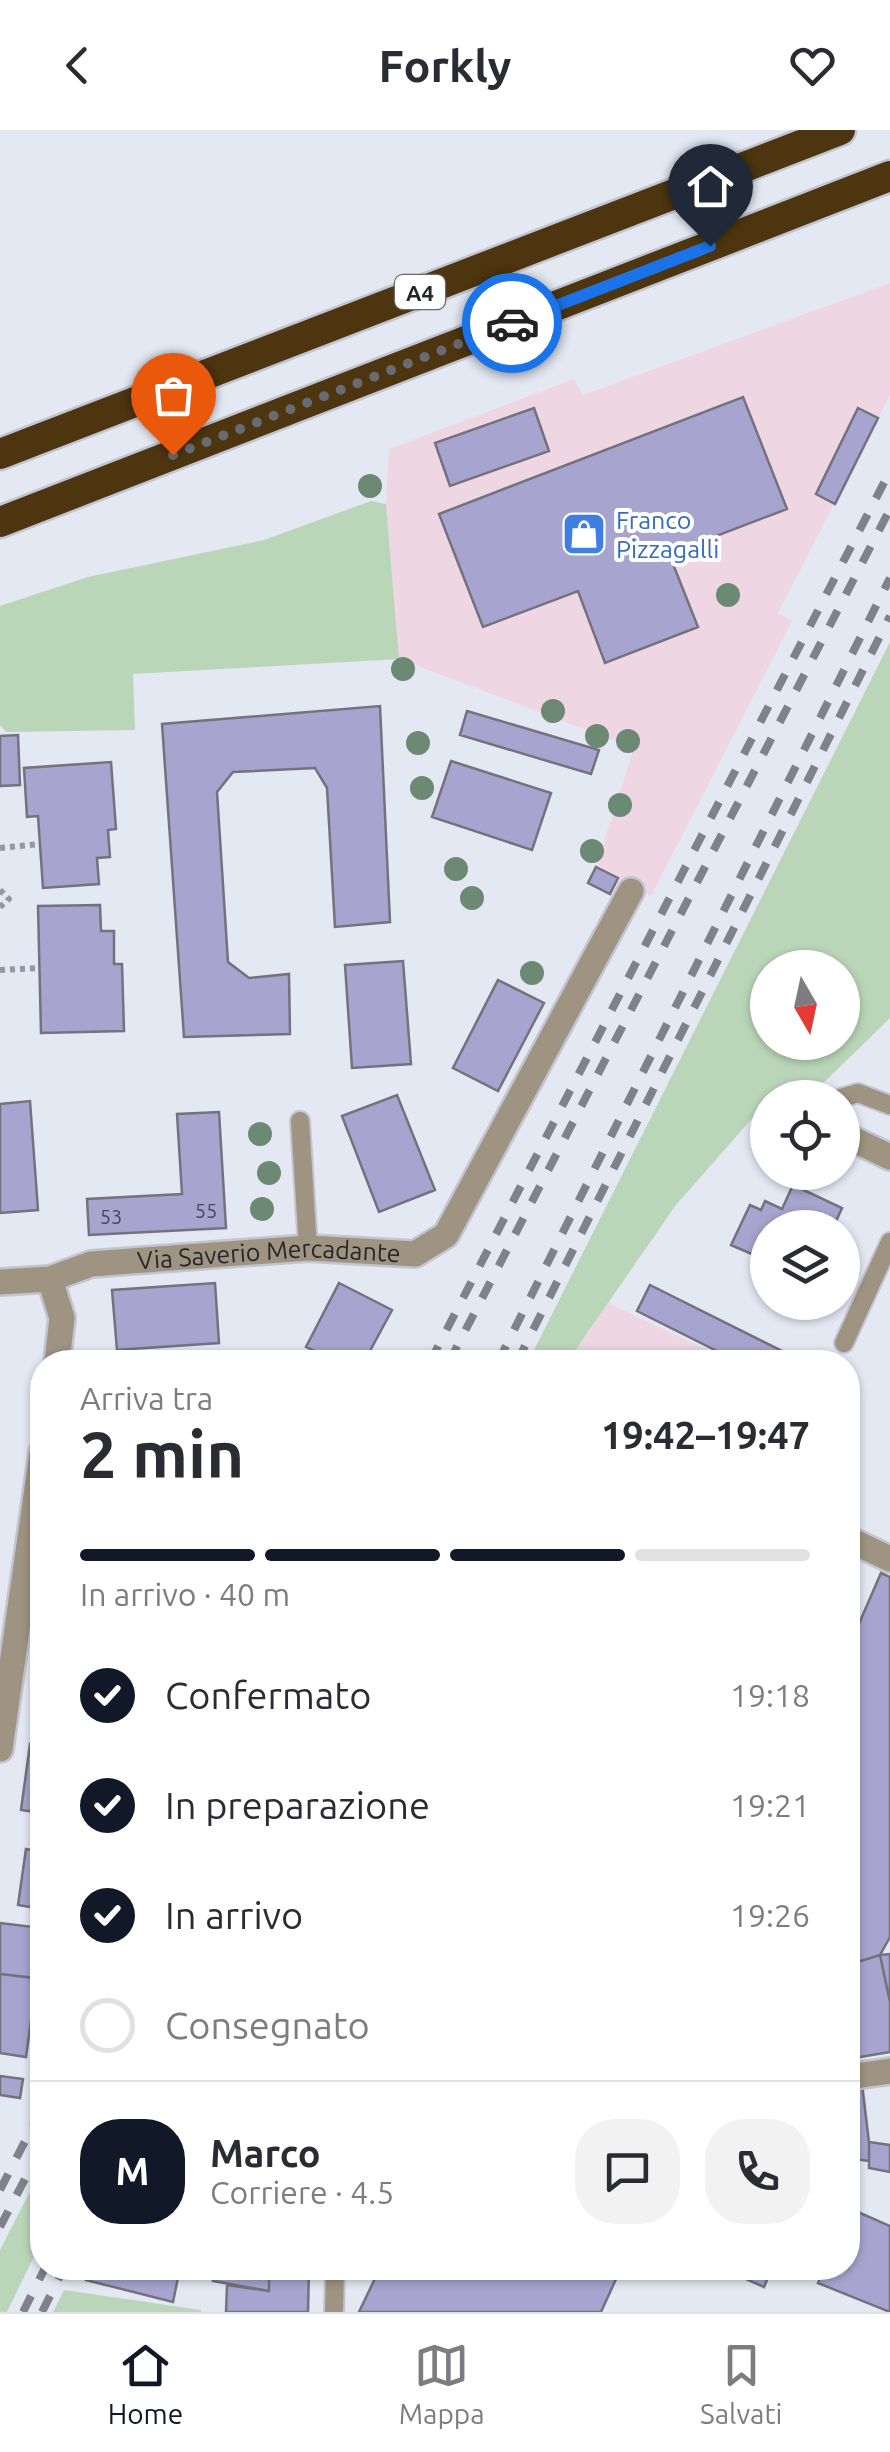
<!DOCTYPE html>
<html lang="it">
<meta charset="utf-8">
<style>
:root{--surface:#fff;--page:#f2f2f3;--text:#2b2b33;--muted:#7c7c81;--line:#e1e1e2;--accent:#111827}
body{margin:0;font-family:Ubuntu,sans-serif;background:var(--page);color:var(--text);height:100vh;display:flex;flex-direction:column;font-size:38px;white-space:nowrap}
*{box-sizing:border-box;margin:0}
p{font-size:32px;color:var(--muted)}
.icon{flex:none;width:55px;height:55px;fill:none;stroke:currentColor;stroke-width:2;stroke-linecap:round;stroke-linejoin:round}
.map{position:relative;flex:1;overflow:hidden}
.side{position:absolute;left:30px;top:1220px;width:830px;height:930px;display:flex;flex-direction:column;background:var(--surface);border-radius:40px;box-shadow:0 2px 8px #0004}
.side>*{flex:none}
.needle{width:65px;rotate:171deg}
.fabs{position:absolute;left:750px;top:820px;display:grid;gap:20px}
.fabs a{display:grid;place-items:center;width:110px;height:110px;border-radius:50%;background:var(--surface);box-shadow:0 2px 8px #0004;font-size:50px}
.pin{position:absolute;display:grid;place-items:center;width:85px;height:85px;color:#fff;margin:-102px -42px;border-radius:50% 50% 50% 0;rotate:-45deg;box-shadow:0 0 10px #0007}
.pin .icon{rotate:45deg}
.courier{position:absolute;display:grid;place-items:center;width:100px;height:100px;margin:-50px;border:8px solid #1a73e8;border-radius:50%;background:#fff;color:#222;box-shadow:0 2px 12px #0007}
.headline em{font-style:normal;font-weight:700}
.headline div{display:flex;flex-direction:column-reverse}
.headline{display:flex;align-items:center;justify-content:space-between;height:170px;padding:0 50px}
h1{font-size:65px;font-weight:700;line-height:75px}
.bar{display:grid;grid-template-columns:repeat(4,1fr);gap:15px 10px;align-content:center;height:120px;padding:0 50px}
.bar i{height:12px;border-radius:8px;background:var(--line)}
.bar .on{background:var(--accent)}
.bar p{grid-column:span 4}
.line{display:flex;align-items:center;gap:25px;padding:0 50px;border-top:2px solid var(--line)}
.line div{flex:1}
.round{display:grid;place-items:center;flex:none;width:105px;height:105px;border-radius:40px;background:var(--page)}
ol{padding:0 50px;list-style:none}
li{display:flex;align-items:center;gap:30px;height:110px}
li p{margin-inline-start:auto}
li .icon{padding:10px;border-radius:50%;background:var(--accent);color:#fff;stroke-width:4}
li:last-child{color:var(--muted)}
li i{width:55px;height:55px;border:5px solid var(--line);border-radius:50%}
header{display:flex;justify-content:space-between;align-items:center;height:130px;padding:0 50px;background:var(--surface);font-size:45px;font-weight:700}
.tabs{display:flex;justify-content:space-around;align-items:center;height:140px;border-top:2px solid var(--line);background:var(--surface);font-size:28px;color:var(--muted)}
.tabs a{display:grid;justify-items:center;gap:5px}
.tabs .on{color:var(--accent)}
.map>svg:first-child{display:block}
</style>
<header><svg class="icon" aria-label="back" viewBox="0 0 24 24"><path d="M15 5l-7 7 7 7"/></svg>Forkly<svg class="icon" aria-label="heart" viewBox="0 0 24 24"><path d="M12 20l-8-8c-3-5 5-10 8-4 3-6 11-1 8 4z"/></svg></header>
<div class="map">
<svg width="890" height="2182" viewBox="0 0 890 2182">
<rect width="100%" height="100%" fill="#e3e8f3"/>
<path fill="#eed6e2" d="M 890,153 L 890,265 L 778,483 L 792,491 L 651,766 L 596,737 L 634,618 L 399,529 L 386,374 L 389,319 L 574,249 L 583,265 Z
M 608,1173 L 733,1232 L 567,1232 Z"/>
<path fill="#bad6b8" fill-rule="evenodd" d="M 371,371 L 386,374 L 399,529 L 133,544 L 135,600 L 6,602 L 0,595 L 0,476 L 88,447 L 264,410 Z
M 890,512 L 890,888 L 809,967 L 768,968 L 767,988 L 756,984 L 676,1075 L 567,1232 L 528,1232 ZM 768,838 L 842,838 L 842,912 L 768,912 Z
M 42,2038 L 42,2110 L 7,2182 L 0,2182 L 0,2120 Z
M 64,2160 L 201,2180 L 201,2182 L 53,2182 Z"/>
<path fill="#a7a4cf" stroke="#73727d" stroke-width="2.5" d="M 743,267 L 787,379 L 669,424 L 698,497 L 605,533 L 578,461 L 483,497 L 439,384 Z
M 534,278 L 549,321 L 450,356 L 435,313 Z
M 858,278 L 878,288 L 835,374 L 816,364 Z
M 380,576 L 390,792 L 335,797 L 327,658 L 315,638 L 233,642 L 217,662 L 228,832 L 249,848 L 289,844 L 290,904 L 184,907 L 162,594 Z
M 467,581 L 599,620 L 591,644 L 460,605 Z
M 18,605 L 20,655 L 0,656 L 0,606 Z
M 451,631 L 551,663 L 532,720 L 432,687 Z
M 111,632 L 116,699 L 108,700 L 110,727 L 97,728 L 99,754 L 43,758 L 38,686 L 27,687 L 24,638 Z
M 596,737 L 618,748 L 610,764 L 588,753 Z
M 100,775 L 101,801 L 114,801 L 114,834 L 122,834 L 124,901 L 41,903 L 38,776 Z
M 403,831 L 411,934 L 352,938 L 345,835 Z
M 498,850 L 544,873 L 498,961 L 453,938 Z
M 397,965 L 435,1060 L 379,1082 L 342,986 Z
M 30,971 L 38,1080 L 0,1083 L 0,974 Z
M 219,982 L 226,1098 L 89,1105 L 87,1069 L 182,1064 L 177,984 Z
M 793,1055 L 842,1078 L 833,1098 L 768,1098 L 768,1131 L 731,1115 L 750,1075 L 761,1080 L 765,1071 L 782,1079 Z
M 215,1153 L 219,1213 L 117,1220 L 112,1160 Z
M 339,1153 L 392,1180 L 364,1232 L 337,1232 L 306,1217 Z
M 650,1155 L 802,1231 L 801,1232 L 739,1232 L 637,1181 Z
M 881,1443 L 890,1447 L 890,1807 L 880,1825 L 848,1835 L 848,1519 Z
M 30,1614 L 42,1616 L 42,1683 L 21,1680 Z
M 26,1719 L 42,1722 L 42,1779 L 18,1775 Z
M 0,1793 L 42,1798 L 42,1849 L 0,1844 Z
M 890,1824 L 890,1872 L 880,1825 Z
M 880,1825 L 890,1872 L 890,1922 L 848,1929 L 848,1835 Z
M 0,1844 L 37,1848 L 26,1927 L 0,1923 Z
M 0,1946 L 23,1949 L 20,1968 L 0,1965 Z
M 862,1954 L 869,2012 L 869,2031 L 848,2028 L 848,1957 Z
M 869,2012 L 890,2015 L 890,2042 L 869,2038 Z
M 851,2079 L 890,2096 L 890,2182 L 818,2153 L 825,2138 L 848,2138 Z
M 90,2138 L 180,2138 L 173,2172 L 86,2150 Z
M 215,2138 L 269,2138 L 269,2161 L 213,2151 Z
M 269,2138 L 309,2138 L 308,2182 L 226,2182 L 227,2155 L 269,2161 Z
M 380,2138 L 621,2138 L 601,2182 L 359,2182 Z
M 721,2138 L 772,2138 L 764,2157 Z"/>
<g fill="none" stroke-linecap="round" stroke-linejoin="round">
<defs>
<path id="lane" d="M 841,968 L 858,963 L 890,975
M 300,991 L 308,1118
M 844,1213 L 890,1112
M 334,2182 L 335,2138"/>
<g id="street">
<path d="M 846,1006 L 890,1027"/>
<path d="M 50,1149 L 62,1188 L 57,1232"/>
<path id="s1" d="M 0,1152 L 50,1149 L 91,1134 L 308,1118 L 415,1124 L 446,1105 L 631,761"/>
<path d="M 848,1409 L 890,1429"/>
<path d="M 0,1619 L 42,1323"/>
<path d="M 848,1947 L 890,1941"/>
</g>
<path id="highway" d="M 0,324 L 840,0
M 0,392 L 890,46"/>
</defs>
<use href="#lane" stroke="#c1c5cf" stroke-width="22"/>
<use href="#street" stroke="#c1c5cf" stroke-width="30"/>
<use href="#highway" stroke="#c1c5cf" stroke-width="35"/>
<path stroke="#9498a0" stroke-width="6" stroke-dasharray="5 5" stroke-linecap="butt" d="M 0,718 L 39,714
M 0,760 L 9,769 L 0,777
M 0,840 L 40,838"/>
<use href="#lane" stroke="#9f9382" stroke-width="18"/>
<use href="#street" stroke="#9f9382" stroke-width="25"/>
<use href="#highway" stroke="#4c350f" stroke-width="30"/>
<path stroke="#7f828a" stroke-width="8" stroke-dasharray="18 18" stroke-linecap="butt" d="M 430,1232 L 890,341
M 449,1232 L 890,379
M 498,1232 L 890,448
M 517,1232 L 890,486
M 0,2060 L 42,1978
M 0,2097 L 42,2016
M 23,2182 L 45,2138
M 42,2182 L 64,2138"/>
</g>
<g fill="#6c8974">
<circle cx="370" cy="356" r="12"/>
<circle cx="728" cy="465" r="12"/>
<circle cx="403" cy="539" r="12"/>
<circle cx="553" cy="581" r="12"/>
<circle cx="597" cy="606" r="12"/>
<circle cx="628" cy="611" r="12"/>
<circle cx="418" cy="613" r="12"/>
<circle cx="422" cy="658" r="12"/>
<circle cx="620" cy="675" r="12"/>
<circle cx="592" cy="721" r="12"/>
<circle cx="456" cy="739" r="12"/>
<circle cx="472" cy="768" r="12"/>
<circle cx="532" cy="843" r="12"/>
<circle cx="260" cy="1004" r="12"/>
<circle cx="269" cy="1043" r="12"/>
<circle cx="262" cy="1079" r="12"/>
</g>
<g fill="none" stroke-linecap="round" stroke-linejoin="round">
<path stroke="#686b71" stroke-width="10" stroke-dasharray="0 18" d="M 173,325 L 512,193"/>
<path stroke="#1a73e8" stroke-width="12" d="M 512,193 L 710,116"/>
</g>
<defs>
<symbol id="shop-square" viewBox="-11 -11 22 22"><rect x="-9" y="-9" width="18" height="18" rx="4" fill="#3f7fe0" stroke="#fff"/><path d="M-5-2.5h2.3a2.7 3.5 0 0 1 5.4 0H5L5.5 6h-11ZM-1.5-2.5h3a1.5 2.3 0 0 0-3 0Z" fill="#fff"/></symbol>
</defs>
<g fill-rule="evenodd">
<use href="#shop-square" x="559" y="379" width="50" height="50"/>
</g>
<g text-anchor="middle" dominant-baseline="central" stroke-width="8" stroke-linejoin="round" paint-order="stroke">
<g font-size="20" fill="#464654">
<text x="206" y="1080">55</text>
<text x="111" y="1086">53</text>
</g>
<rect fill="#fff" stroke="#66686b" stroke-width="2.5" x="395" y="145" width="50" height="34" rx="8"/>
<g font-size="22" font-weight="bold" fill="#25272b">
<text x="420" y="162">A4</text>
</g>
<g font-size="25" fill="#366cbe" stroke="#fff" text-anchor="start">
<text x="616" y="390">Franco<tspan x="616" dy="29">Pizzagalli</tspan></text>
</g>
<g font-size="25" fill="#25272b" stroke="#fff">
<text stroke="none"><textPath href="#s1" startOffset="272">Via Saverio Mercadante</textPath></text>
</g>
</g>
</svg>
<div class="fabs">
<a><svg class="needle" viewBox="-14 -14 28 28"><path d="M0-13l5 13h-10z" fill="#e53935"/><path d="M0 13l5-13h-10z" fill="#7c7c81"/></svg></a>
<a><svg class="icon" aria-label="locate" viewBox="0 0 24 24"><circle cx="12" cy="12" r="6"/><path d="M12 2v4M12 18v4M2 12h4M18 12h4"/></svg></a>
<a><svg class="icon" aria-label="layers" viewBox="0 0 24 24"><path d="M12 4l9 5-9 5-9-5zM3 14l9 5 9-5"/></svg></a>
</div>
<div class="pin" style="left:173px;top:325px;background:#ea580c"><svg class="icon" aria-label="bag" viewBox="0 0 24 24"><path d="M5 8h14l-1 12H6zM9 8a3 3 0 0 1 6 0"/></svg></div>
<div class="pin" style="left:710px;top:116px;background:#1f2937"><svg class="icon" aria-label="home" viewBox="0 0 24 24"><path d="M3 11l9-7 9 7M6 9v11h12V9"/></svg></div>
<div class="courier" style="left:512px;top:193px"><svg class="icon" aria-label="car" viewBox="0 0 24 24"><path d="M5 17H2v-5l4-1 3-4h7l3 4 3 1v5h-3M9 17h6M6 11h13"/><circle cx="7" cy="17" r="2"/><circle cx="17" cy="17" r="2"/></svg></div>
<section class="side">
<div class="headline"><div><h1>2 min</h1><p>Arriva tra</p></div><em>19:42–19:47</em></div>
<div class="bar"><i class="on"></i><i class="on"></i><i class="on"></i><i></i><p>In arrivo · 40 m</p></div>
<ol>
<li><svg class="icon" aria-label="check" viewBox="0 0 24 24"><path d="M5 12l5 5 9-10"/></svg>Confermato<p>19:18</p></li>
<li><svg class="icon" aria-label="check" viewBox="0 0 24 24"><path d="M5 12l5 5 9-10"/></svg>In preparazione<p>19:21</p></li>
<li><svg class="icon" aria-label="check" viewBox="0 0 24 24"><path d="M5 12l5 5 9-10"/></svg>In arrivo<p>19:26</p></li>
<li><i></i>Consegnato</li>
</ol>
<div class="line" style="height:180px"><b class="round" style="background:var(--accent);color:#fff">M</b><div><b>Marco</b><p>Corriere · 4.5</p></div><a class="round"><svg class="icon" aria-label="chat" viewBox="0 0 24 24"><path d="M4 5h16v11H9l-5 4z"/></svg></a><a class="round"><svg class="icon" aria-label="phone" viewBox="0 0 24 24"><path d="M5 4h4l2 5-3 2q2 4 5 5l2-3 5 2v4C11 20 4 13 5 4z"/></svg></a></div>
</section>
</div>
<nav class="tabs">
<a class="on"><svg class="icon" aria-label="home" viewBox="0 0 24 24"><path d="M3 11l9-7 9 7M6 9v11h12V9"/></svg>Home</a>
<a><svg class="icon" aria-label="map" viewBox="0 0 24 24"><path d="M3 6l6-2 6 2 6-2v14l-6 2-6-2-6 2zM9 4v14M15 6v14"/></svg>Mappa</a>
<a><svg class="icon" aria-label="saved" viewBox="0 0 24 24"><path d="M7 4h10v16l-5-4-5 4z"/></svg>Salvati</a>
</nav>
